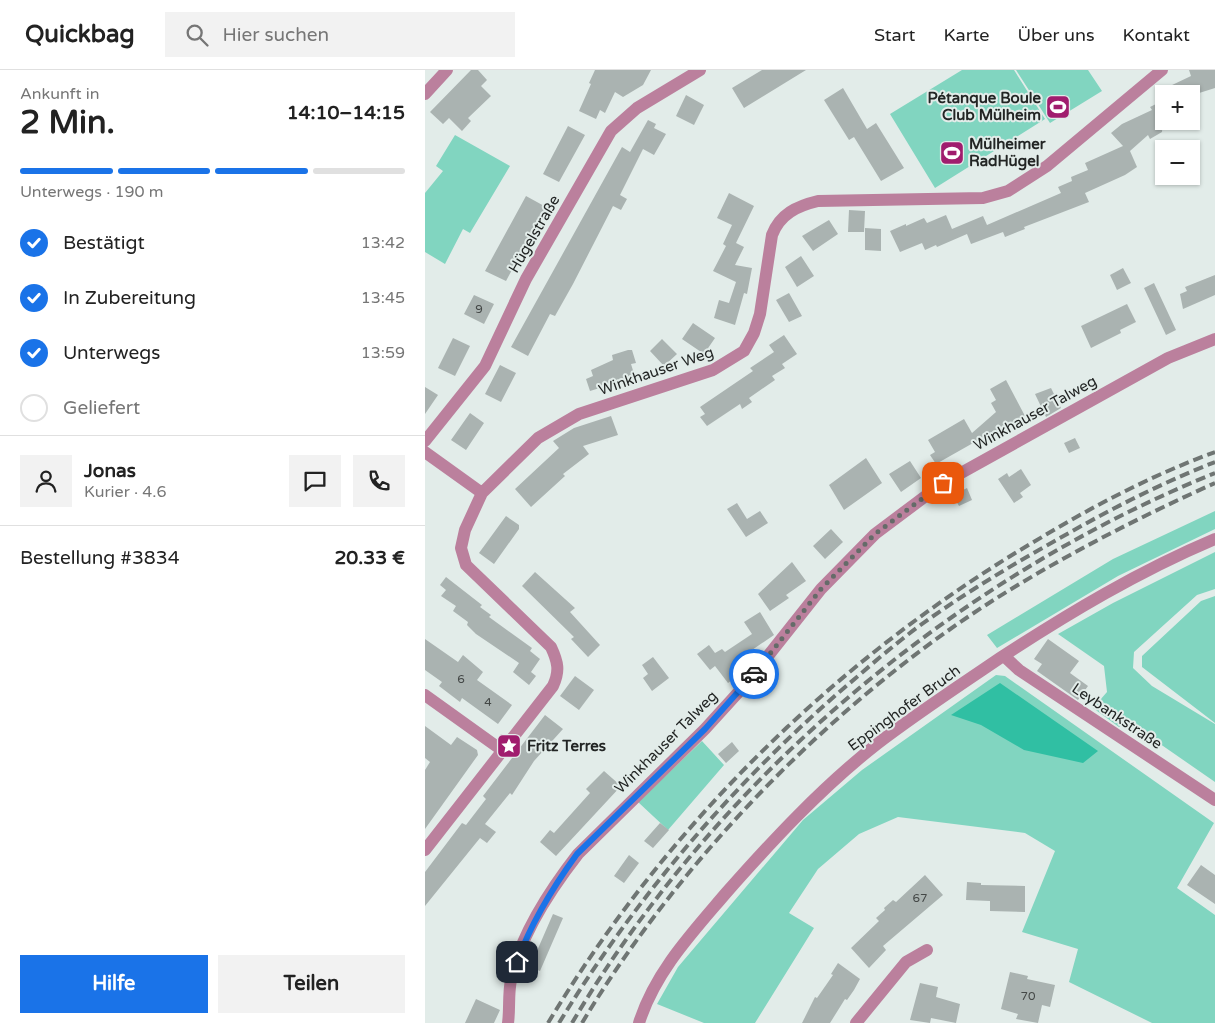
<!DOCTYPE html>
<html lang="de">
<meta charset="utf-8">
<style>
:root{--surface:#fff;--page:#f2f2f2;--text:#222;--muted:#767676;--line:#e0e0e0;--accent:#1a73e8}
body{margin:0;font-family:"Varela Round",sans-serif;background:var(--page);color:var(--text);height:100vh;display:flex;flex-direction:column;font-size:19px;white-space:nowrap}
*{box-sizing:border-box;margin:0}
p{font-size:16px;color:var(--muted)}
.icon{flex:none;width:28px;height:28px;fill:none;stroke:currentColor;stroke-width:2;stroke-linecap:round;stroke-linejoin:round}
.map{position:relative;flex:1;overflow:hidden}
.panel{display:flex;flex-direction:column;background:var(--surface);width:425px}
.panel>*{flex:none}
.tools{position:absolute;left:730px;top:15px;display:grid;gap:10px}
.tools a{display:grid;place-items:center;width:45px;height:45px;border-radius:0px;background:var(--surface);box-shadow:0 1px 4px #0004;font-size:25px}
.pin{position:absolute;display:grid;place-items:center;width:42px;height:42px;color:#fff;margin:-21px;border-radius:10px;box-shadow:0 2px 8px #0006}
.courier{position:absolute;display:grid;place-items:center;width:50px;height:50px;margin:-25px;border:4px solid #1a73e8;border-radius:50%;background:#fff;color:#222;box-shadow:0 1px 6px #0007}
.headline em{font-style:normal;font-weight:800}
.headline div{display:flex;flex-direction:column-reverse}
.headline{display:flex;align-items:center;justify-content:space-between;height:85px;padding:0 20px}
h1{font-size:32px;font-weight:800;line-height:38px}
.bar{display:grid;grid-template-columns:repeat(4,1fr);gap:8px 5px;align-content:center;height:60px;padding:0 20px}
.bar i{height:6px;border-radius:4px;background:var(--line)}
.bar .current{background:var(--accent)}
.bar p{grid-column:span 4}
.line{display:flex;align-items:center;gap:12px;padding:0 20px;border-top:1px solid var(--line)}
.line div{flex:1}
.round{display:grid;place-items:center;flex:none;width:52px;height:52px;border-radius:0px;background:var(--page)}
ol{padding:0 20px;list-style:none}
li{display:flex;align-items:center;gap:15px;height:55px}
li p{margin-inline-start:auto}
li .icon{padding:5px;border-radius:50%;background:var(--accent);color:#fff;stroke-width:4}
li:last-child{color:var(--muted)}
li i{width:28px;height:28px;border:2px solid var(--line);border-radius:50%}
.primary-button{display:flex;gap:10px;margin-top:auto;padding:10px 20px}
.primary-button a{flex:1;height:58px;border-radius:0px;background:var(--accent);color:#fff;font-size:20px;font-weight:800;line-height:58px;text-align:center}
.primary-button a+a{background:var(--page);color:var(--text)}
header{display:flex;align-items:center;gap:30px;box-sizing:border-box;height:70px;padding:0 25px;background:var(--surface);border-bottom:1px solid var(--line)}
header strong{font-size:24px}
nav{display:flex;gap:28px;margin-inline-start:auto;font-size:18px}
.search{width:350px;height:45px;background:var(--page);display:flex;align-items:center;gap:12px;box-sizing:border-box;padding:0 18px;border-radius:0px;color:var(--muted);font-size:19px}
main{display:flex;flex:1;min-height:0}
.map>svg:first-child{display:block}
</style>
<header>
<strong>Quickbag</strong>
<div class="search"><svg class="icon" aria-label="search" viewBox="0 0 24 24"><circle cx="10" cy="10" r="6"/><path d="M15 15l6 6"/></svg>Hier suchen</div>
<nav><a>Start</a><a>Karte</a><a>Über uns</a><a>Kontakt</a></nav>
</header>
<main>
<section class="panel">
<div class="headline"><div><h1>2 Min.</h1><p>Ankunft in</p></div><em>14:10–14:15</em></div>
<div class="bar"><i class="current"></i><i class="current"></i><i class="current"></i><i></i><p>Unterwegs · 190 m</p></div>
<ol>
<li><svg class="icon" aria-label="check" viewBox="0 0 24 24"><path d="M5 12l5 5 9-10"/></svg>Bestätigt<p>13:42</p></li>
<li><svg class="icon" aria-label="check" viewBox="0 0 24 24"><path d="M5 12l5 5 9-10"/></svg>In Zubereitung<p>13:45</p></li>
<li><svg class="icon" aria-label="check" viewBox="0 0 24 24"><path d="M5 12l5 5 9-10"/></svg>Unterwegs<p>13:59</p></li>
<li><i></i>Geliefert</li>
</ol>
<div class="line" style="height:90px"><a class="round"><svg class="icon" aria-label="person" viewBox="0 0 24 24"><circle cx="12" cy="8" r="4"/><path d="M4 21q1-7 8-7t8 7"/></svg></a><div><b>Jonas</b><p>Kurier · 4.6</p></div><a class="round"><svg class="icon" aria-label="chat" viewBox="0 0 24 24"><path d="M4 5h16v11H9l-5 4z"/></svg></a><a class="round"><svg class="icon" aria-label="phone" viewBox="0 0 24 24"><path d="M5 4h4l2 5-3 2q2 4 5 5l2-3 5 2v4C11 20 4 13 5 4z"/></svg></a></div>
<div class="line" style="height:65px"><div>Bestellung #3834</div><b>20.33 €</b></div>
<div class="primary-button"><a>Hilfe</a><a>Teilen</a></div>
</section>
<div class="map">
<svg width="790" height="953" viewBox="0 0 790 953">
<rect width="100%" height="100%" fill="#e2ece9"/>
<path fill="#81d5c0" d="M 537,0 L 589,0 L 620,49 L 510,118 L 465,44 Z
M 591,0 L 663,0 L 677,21 L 625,53 Z
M 30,65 L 85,96 L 45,163 L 38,159 L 20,194 L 0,182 L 0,123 L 18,101 L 11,96 Z
M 790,441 L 790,459 L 693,506 L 572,578 L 562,565 L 688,489 Z
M 790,482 L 790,519 L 772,525 L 709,582 L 708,598 L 727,616 L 790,654 L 790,712 L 702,651 L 694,657 L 668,638 L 682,622 L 679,596 L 633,564 L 688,533 Z
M 790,526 L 790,653 L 717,597 L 717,586 L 776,531 Z
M 571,605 L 580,606 L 789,753 L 752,818 L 790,845 L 790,953 L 727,953 L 644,912 L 653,879 L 597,862 L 630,781 L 600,763 L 473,747 L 434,764 L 393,799 L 364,843 L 389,858 L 330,953 L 279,953 L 232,934 L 253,897 L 378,750 L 437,700 Z
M 277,671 L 299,695 L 243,760 L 213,732 Z"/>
<path fill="#30bfa3" d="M 575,613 L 673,681 L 658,693 L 599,680 L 556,655 L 526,645 Z"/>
<path fill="#aab3b1" d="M 46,0 L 53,0 L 62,10 L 56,16 L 66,26 L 43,48 L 46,51 L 37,61 L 24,48 L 18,54 L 5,42 Z
M 170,0 L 226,0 L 218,15 L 198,27 L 190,22 L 180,43 L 175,40 L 171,49 L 154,41 L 166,14 L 164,13 Z
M 337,0 L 381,0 L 319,38 L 307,18 Z
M 764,0 L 790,0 L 790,18 L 771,24 L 748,24 L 745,16 L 766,6 Z
M 418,18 L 442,59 L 451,53 L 479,98 L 456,111 L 429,67 L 424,70 L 399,30 Z
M 261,25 L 279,35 L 269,55 L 251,46 Z
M 739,30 L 737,62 L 725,69 L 723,65 L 705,81 L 712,97 L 700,105 L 660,123 L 664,132 L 599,157 L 600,159 L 580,167 L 578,162 L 546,174 L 542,164 L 512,177 L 511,175 L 500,180 L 497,173 L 475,182 L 465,161 L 481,154 L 481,156 L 499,148 L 502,153 L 521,145 L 527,159 L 558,146 L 562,155 L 636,123 L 633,117 L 647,111 L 646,107 L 663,100 L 660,93 L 698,76 L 686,63 L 697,54 L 727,40 L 725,37 Z
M 223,50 L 231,54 L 229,58 L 241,64 L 229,85 L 218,79 L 195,125 L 202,129 L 196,140 L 188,136 L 148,214 L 130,246 L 125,244 L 103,286 L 86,277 L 197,77 L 205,82 Z
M 143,56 L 160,65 L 134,112 L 118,104 Z
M 304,123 L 329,136 L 311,173 L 319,177 L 310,195 L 327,198 L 322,224 L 319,223 L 310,255 L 289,248 L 294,230 L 304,233 L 311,212 L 288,201 L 301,176 L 298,174 L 307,155 L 292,148 Z
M 101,126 L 121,137 L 81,211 L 60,201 Z
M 424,140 L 440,141 L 439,162 L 423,162 Z
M 404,150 L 413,164 L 388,181 L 377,166 Z
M 440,158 L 456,159 L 456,181 L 440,180 Z
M 376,186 L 389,206 L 372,217 L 360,197 Z
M 698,198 L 706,213 L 692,220 L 685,205 Z
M 790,205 L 790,225 L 758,239 L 755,224 L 762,221 L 760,217 Z
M 729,213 L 751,260 L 741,265 L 719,218 Z
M 364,223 L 377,246 L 364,252 L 351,230 Z
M 49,225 L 69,234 L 59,254 L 39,244 Z
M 702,234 L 711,252 L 695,260 L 696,263 L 666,278 L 656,256 Z
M 268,253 L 290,268 L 279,284 L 257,269 Z
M 359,265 L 372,284 L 357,294 L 360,298 L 347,306 L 350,310 L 324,328 L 327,332 L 317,339 L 315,334 L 282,356 L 275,347 L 280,344 L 275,337 L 328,301 L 325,298 L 349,282 L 344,275 Z
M 28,268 L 45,276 L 30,306 L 13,298 Z
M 237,269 L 252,284 L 239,296 L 225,281 Z
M 203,280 L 207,280 L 211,293 L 206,294 L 210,307 L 165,321 L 161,309 L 168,306 L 166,300 L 188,290 L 187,285 Z
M 75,295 L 91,303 L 76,332 L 60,324 Z
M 581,310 L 600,346 L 566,365 L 564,364 L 511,394 L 505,385 L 510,382 L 503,370 L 539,349 L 547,363 L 571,342 L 566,333 L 571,330 L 565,319 Z
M 0,317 L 13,325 L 0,344 Z
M 626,318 L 636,338 L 621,347 L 610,324 Z
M 45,343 L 59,353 L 41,380 L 26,370 Z
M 186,346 L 193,365 L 158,376 L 164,384 L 138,404 L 140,406 L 106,437 L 90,419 L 134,378 L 128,371 L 149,358 Z
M 650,368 L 655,378 L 644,383 L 639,373 Z
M 441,388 L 457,413 L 419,440 L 404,415 Z
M 485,391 L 496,408 L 476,422 L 464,404 Z
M 596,399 L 606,415 L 595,423 L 598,427 L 589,433 L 573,409 L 582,403 L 584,407 Z
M 542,418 L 547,430 L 534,436 L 528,425 Z
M 312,433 L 322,449 L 335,441 L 343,453 L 321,467 L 302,439 Z
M 81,446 L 94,455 L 94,459 L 69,494 L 54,483 Z
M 406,459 L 418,472 L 400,489 L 388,476 Z
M 367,492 L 381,511 L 361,525 L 364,528 L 345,541 L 333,524 Z
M 110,502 L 150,538 L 145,542 L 175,575 L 163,587 L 146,569 L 149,567 L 97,516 Z
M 21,507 L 57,535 L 55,537 L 66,545 L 64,547 L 107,578 L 105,581 L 115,589 L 106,602 L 111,606 L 104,615 L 88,602 L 94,593 L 51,564 L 42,555 L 43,552 L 28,541 L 31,536 L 16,526 L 21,520 L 15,515 Z
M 335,542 L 349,565 L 308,593 L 316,603 L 303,613 L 290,596 L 285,600 L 272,584 L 284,575 L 290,583 L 297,579 L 300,582 L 327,564 L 319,552 Z
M 0,569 L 33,592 L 38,585 L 58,602 L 52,610 L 87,635 L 73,654 L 37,628 L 35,632 L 14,616 L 17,612 L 0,600 Z
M 623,569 L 654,591 L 645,603 L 663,616 L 653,630 L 612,601 L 617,594 L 609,589 Z
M 228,587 L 244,608 L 227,621 L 218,608 L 223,604 L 217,595 Z
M 150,606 L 169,620 L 154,640 L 135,626 Z
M 120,645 L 138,659 L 109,691 L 87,725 L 85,723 L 60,754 L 71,762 L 62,773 L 55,768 L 0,836 L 0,802 L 37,753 L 41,755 L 61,729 L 58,726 Z
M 0,656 L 26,675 L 32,667 L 52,680 L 53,685 L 0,759 L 0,700 L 5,692 L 0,688 Z
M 307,672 L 314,681 L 301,693 L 293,684 Z
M 179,701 L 196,716 L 131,786 L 115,772 L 125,760 L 129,763 L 165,723 L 161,719 Z
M 235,753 L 244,760 L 228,778 L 219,771 Z
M 204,785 L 214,793 L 199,813 L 189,806 Z
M 776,795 L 790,805 L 790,834 L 762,815 Z
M 500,805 L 518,825 L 458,876 L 461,880 L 444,898 L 426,878 L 454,851 L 451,848 L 460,840 L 459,838 L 468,830 L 471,832 Z
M 542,812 L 556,813 L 556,815 L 600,816 L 600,842 L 565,841 L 565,831 L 541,830 Z
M 128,844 L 138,848 L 115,901 L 105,897 Z
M 413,893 L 435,909 L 429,920 L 422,930 L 420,929 L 405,953 L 377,953 L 390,927 L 392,928 L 408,905 L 406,904 Z
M 585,902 L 603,906 L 602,909 L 630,915 L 625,937 L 617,935 L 613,953 L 591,949 L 593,944 L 576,939 Z
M 495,913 L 513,917 L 511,927 L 535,934 L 531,953 L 506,948 L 505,953 L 485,950 Z
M 51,929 L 75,940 L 69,953 L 40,953 Z"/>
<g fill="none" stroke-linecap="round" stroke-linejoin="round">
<path stroke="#bb809d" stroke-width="12" d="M 0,24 L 22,0
M 0,371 L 60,296 L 101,209 L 186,61 L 212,38 L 275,0
M 0,382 L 57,423
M 579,586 L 594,600 L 790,730
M 0,625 L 78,681
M 0,780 L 128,616 C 135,601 133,592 126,577 L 41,495 L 36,478 L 40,460 L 57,423 L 113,368 L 154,344 L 288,300 L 319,281 L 329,263 L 335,244 L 347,165 C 355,144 372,136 393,131 L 558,128 L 583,121 L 622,96 L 737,0
M 83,953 C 85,939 83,924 86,910 C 95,865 125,820 153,784 L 280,659 L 320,615 L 396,519 L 450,464 L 518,413 L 743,288 L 790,269
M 214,953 C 230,902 267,863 301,823 C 347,771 397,717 452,674 C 491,644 534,616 575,588 C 644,543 714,501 790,469
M 431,953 L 481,892 L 502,880"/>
<path stroke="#6f7573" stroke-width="4" stroke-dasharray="10 5" stroke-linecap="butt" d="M 123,953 C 244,752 415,585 617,467 C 672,434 730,404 790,382
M 134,953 C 211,827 307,715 419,618 C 446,595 474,570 504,549 C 544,521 585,496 628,472 C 680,442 734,414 790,392
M 147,953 C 291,709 529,509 790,403
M 157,953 C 257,786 417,623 583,521 C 650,480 719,445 790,413"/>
</g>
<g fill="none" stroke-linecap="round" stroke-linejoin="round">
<path stroke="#656b69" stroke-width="5" stroke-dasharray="0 9" d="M 329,604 L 396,519 L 450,464 L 518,413"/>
<path stroke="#1a73e8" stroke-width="6" d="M 92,892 C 106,853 128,817 152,784 L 280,659 L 329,604"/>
</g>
<defs>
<symbol id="stadium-square" viewBox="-11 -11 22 22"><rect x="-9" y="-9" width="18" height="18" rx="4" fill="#a01d6e" stroke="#e2ece9"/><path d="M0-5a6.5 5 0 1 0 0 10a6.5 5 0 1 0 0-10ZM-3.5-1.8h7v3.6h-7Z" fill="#fff"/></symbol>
<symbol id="sight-square" viewBox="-11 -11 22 22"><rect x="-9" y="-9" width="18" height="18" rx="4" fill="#a01d6e" stroke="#e2ece9"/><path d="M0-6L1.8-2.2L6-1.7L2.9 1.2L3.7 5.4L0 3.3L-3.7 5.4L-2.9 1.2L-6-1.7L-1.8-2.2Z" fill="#fff"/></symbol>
</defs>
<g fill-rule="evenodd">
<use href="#stadium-square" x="619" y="23" width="28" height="28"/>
<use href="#stadium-square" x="513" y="69" width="28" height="28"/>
<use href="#sight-square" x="70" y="662" width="28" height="28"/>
</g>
<g text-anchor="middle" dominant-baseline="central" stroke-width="4" stroke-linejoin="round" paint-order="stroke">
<g font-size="12" fill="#444847">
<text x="54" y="239">9</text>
<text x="36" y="609">6</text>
<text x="63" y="632">4</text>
<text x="495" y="828">67</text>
<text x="603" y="926">70</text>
</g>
<g font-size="15" font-weight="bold" fill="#222524" stroke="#e2ece9" text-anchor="start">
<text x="616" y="28" text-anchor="end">Pétanque Boule<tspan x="616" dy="17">Club Mülheim</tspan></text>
<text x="544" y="74">Mülheimer<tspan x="544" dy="17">RadHügel</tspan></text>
<text x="102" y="676">Fritz Terres</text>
</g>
<g font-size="15" fill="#222524" stroke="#e2ece9">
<text transform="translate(109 164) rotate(-60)">Hügelstraße</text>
<text transform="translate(231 301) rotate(-19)">Winkhauser Weg</text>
<text transform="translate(610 343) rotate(-29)">Winkhauser Talweg</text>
<text transform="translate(479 638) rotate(-36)">Eppinghofer Bruch</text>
<text transform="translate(692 646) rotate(34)">Leybankstraße</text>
<text transform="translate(241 672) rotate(-45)">Winkhauser Talweg</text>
</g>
</g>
</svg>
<div class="tools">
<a>+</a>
<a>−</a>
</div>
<div class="pin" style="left:518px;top:413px;background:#ea580c"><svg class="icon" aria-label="bag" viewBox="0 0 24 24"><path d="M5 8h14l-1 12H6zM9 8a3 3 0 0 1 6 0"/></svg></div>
<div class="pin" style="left:92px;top:892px;background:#1f2937"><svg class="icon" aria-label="home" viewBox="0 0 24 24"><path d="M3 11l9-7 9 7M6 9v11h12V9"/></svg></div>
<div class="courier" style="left:329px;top:604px"><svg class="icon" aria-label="car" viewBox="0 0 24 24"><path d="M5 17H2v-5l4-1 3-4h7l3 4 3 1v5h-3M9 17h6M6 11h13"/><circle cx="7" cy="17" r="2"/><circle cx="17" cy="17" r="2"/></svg></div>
</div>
</main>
